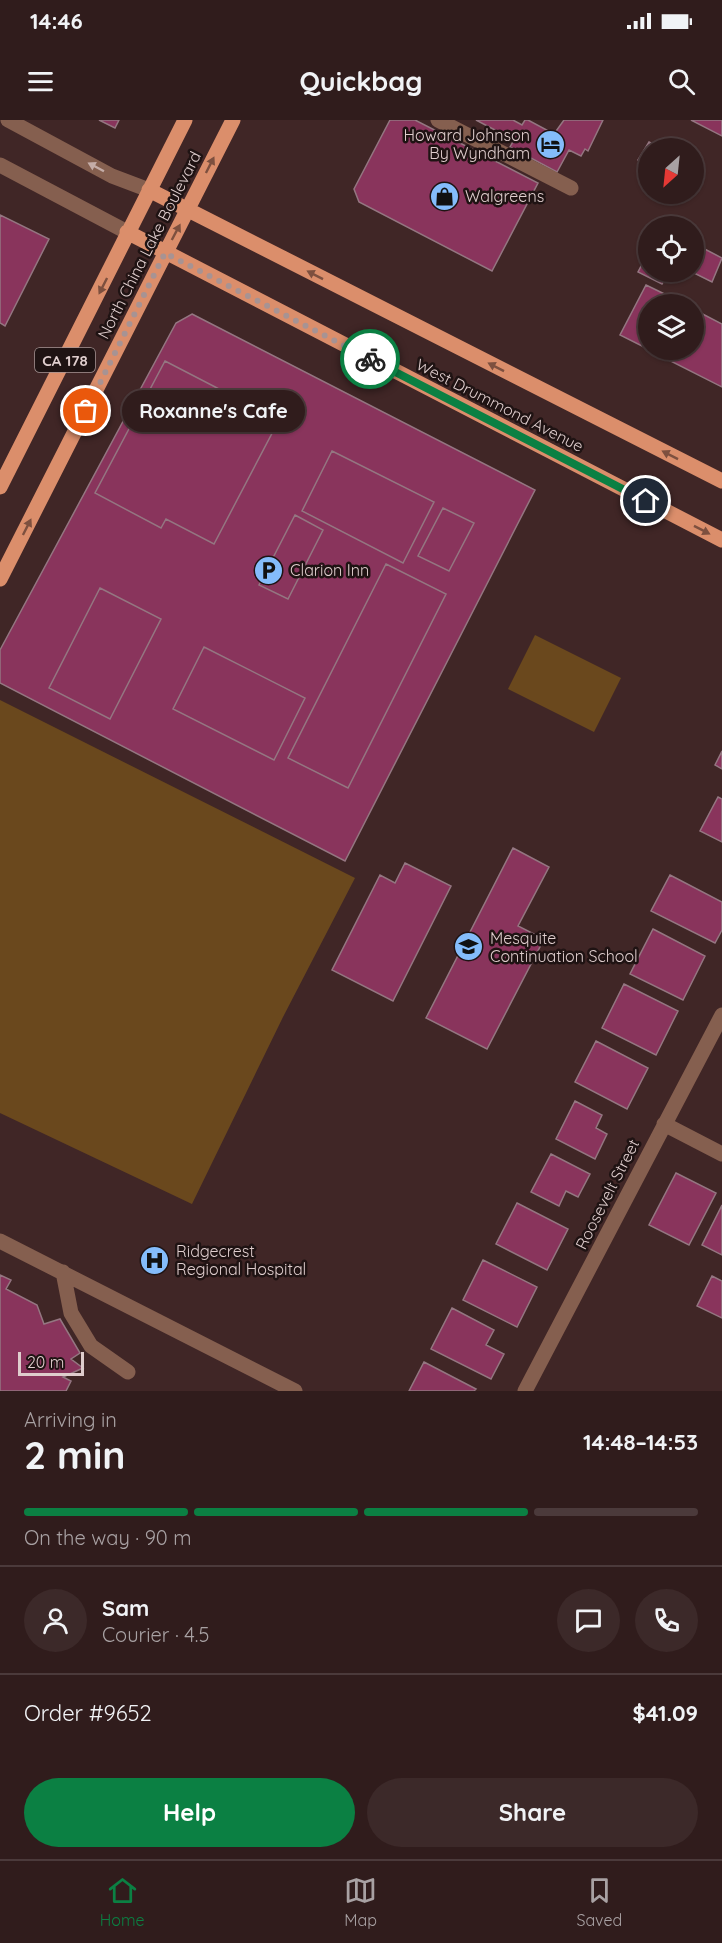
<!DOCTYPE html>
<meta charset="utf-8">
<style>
:root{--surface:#301c1c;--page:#3c2929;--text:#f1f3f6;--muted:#a8a1a3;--line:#4b3a3b;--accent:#0b8043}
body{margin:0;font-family:Quicksand,sans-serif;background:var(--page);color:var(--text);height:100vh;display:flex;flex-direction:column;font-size:22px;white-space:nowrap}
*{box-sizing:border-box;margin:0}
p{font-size:20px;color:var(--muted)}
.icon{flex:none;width:33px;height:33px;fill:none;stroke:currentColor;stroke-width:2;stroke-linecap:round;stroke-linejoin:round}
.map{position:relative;height:1271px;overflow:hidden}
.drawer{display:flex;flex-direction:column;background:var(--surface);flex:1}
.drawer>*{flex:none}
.needle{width:39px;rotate:207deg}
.buttons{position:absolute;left:638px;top:18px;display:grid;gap:12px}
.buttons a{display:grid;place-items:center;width:66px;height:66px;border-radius:50%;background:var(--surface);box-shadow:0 2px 4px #0004,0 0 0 2px var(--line);font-size:30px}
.scale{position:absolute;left:18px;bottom:15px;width:66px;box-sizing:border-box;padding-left:6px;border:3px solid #dfcdcd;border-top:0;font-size:16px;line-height:21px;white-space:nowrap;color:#dfcdcd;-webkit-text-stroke:4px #1f1313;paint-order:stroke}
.pin{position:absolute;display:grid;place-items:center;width:51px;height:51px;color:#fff;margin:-26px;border:3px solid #fff;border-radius:50%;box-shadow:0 2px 6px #0007}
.courier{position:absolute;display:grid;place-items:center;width:60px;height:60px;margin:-30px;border:4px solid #0b8043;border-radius:50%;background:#fff;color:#222;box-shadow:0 2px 8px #0007}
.bubble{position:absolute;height:42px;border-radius:21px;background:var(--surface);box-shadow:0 2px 4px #0004,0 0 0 2px var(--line);font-size:20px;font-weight:700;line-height:42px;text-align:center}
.overview em{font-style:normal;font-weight:700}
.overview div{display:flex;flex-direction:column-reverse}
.overview{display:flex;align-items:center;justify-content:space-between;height:102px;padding:0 24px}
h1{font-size:39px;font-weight:700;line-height:45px}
.bar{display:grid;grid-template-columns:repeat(4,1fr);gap:9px 6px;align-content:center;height:72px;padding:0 24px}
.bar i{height:8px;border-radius:4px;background:var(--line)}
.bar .on{background:var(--accent)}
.bar p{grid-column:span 4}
.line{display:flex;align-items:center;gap:15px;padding:0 24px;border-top:2px solid var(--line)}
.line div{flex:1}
.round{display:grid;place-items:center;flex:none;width:63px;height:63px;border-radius:32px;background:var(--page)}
.action{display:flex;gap:12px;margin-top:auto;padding:12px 24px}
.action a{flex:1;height:69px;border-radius:36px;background:var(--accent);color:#fff;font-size:24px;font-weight:700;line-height:69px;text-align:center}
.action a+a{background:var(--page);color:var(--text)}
.status{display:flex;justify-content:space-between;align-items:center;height:42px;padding:0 30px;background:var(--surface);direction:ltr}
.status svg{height:16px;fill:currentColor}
header{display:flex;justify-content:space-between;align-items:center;height:78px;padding:0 24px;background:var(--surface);font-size:27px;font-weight:700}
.dock{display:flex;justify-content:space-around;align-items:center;height:84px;border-top:2px solid var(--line);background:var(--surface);font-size:16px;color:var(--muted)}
.dock a{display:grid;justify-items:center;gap:3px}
.dock .on{color:var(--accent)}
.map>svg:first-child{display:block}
</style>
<div class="status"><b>14:46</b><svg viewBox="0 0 49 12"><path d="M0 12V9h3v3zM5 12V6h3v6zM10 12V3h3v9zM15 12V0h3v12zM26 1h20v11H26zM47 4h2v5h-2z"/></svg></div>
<header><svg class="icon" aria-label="menu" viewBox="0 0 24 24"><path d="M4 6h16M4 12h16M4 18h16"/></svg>Quickbag<svg class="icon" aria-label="search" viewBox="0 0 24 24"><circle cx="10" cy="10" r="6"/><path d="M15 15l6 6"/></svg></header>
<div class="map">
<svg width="722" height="1271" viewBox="0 0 722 1271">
<rect width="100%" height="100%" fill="#402626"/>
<path fill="#6a481d" d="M 535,515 L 621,558 L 594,612 L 508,569 Z
M 0,580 L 355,758 L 283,897 L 192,1084 L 0,993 Z"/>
<path fill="#89345c" stroke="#947681" stroke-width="1.5" d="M 99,0 L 119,0 L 115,8 Z
M 390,0 L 415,0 L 538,63 L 492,151 L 359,82 L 354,69 Z
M 476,0 L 513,0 L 522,5 L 525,0 L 528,0 L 554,14 L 564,0 L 603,0 L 588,31 L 585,29 L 581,36 L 569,30 L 557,52 L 510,27 L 514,20 Z
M 691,0 L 722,0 L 722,16 Z
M 649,22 L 660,28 L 648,28 L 648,45 L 638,40 Z
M 0,95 L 49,119 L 5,206 L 0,203 Z
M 693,123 L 722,138 L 712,162 L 692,152 Z
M 648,133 L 648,152 L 669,152 L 662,164 L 638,152 Z
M 646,165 L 685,184 L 648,184 L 648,229 L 620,215 Z
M 693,189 L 722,204 L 722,267 L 649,230 L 693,230 Z
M 192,194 L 535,370 L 345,741 L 0,563 L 0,530 L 176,203 Z
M 165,241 L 279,300 L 214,424 L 166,399 L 161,408 L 95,373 Z
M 332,331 L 434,382 L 403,443 L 302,391 Z
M 443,388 L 474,403 L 449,451 L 418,436 Z
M 295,395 L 323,410 L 288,479 L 259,465 Z
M 386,444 L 446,474 L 348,668 L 288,638 Z
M 100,468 L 161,499 L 110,599 L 49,568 Z
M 204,527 L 305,578 L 274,640 L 173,589 Z
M 722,631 L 722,649 L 715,645 Z
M 718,677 L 722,679 L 722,722 L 700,711 Z
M 513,728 L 549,747 L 518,806 L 544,819 L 487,929 L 426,898 Z
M 405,743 L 451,766 L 393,881 L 332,850 L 380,755 L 395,763 Z
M 670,755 L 722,782 L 722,810 L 715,823 L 651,791 Z
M 653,809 L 705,836 L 683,880 L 630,854 Z
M 624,864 L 678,891 L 656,935 L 602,908 Z
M 596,921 L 648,948 L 627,989 L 575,962 Z
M 575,981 L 602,995 L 596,1008 L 607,1014 L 595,1039 L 556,1019 Z
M 551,1034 L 590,1054 L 578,1077 L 566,1071 L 559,1086 L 531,1072 Z
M 676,1053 L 716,1073 L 689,1125 L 649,1105 Z
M 517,1083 L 568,1109 L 547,1150 L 496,1124 Z
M 722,1085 L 722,1135 L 702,1125 Z
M 483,1140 L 537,1167 L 517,1207 L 463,1180 Z
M 0,1155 L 11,1160 L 6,1169 L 37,1185 L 44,1204 L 60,1199 L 80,1233 L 71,1239 L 83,1248 L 63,1257 L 71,1261 L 66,1271 L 0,1271 Z
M 712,1156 L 722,1161 L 722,1198 L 697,1186 Z
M 452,1188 L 494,1210 L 486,1225 L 504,1234 L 491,1259 L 431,1229 Z
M 424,1242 L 476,1269 L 474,1271 L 409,1271 Z"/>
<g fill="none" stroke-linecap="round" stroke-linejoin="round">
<path stroke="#855f4f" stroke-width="15" d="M 8,0 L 112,56 L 149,70
M 438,0 L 571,68
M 0,45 L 127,112
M 664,1004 L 722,1034
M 0,1121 L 295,1271
M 63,1152 L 71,1193 L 91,1226 L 128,1252
M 525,1271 L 722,895"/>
<path stroke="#db8e6b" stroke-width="15" d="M 149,70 L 722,361
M 127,112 L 722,420
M 0,367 L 185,0
M 0,459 L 233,0"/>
</g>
<defs><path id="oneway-solid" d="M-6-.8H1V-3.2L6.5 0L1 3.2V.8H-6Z" transform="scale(1.5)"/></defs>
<g fill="#7d503f">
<use href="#oneway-solid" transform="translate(210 45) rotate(-63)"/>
<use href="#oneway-solid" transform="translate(176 112) rotate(-62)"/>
<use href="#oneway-solid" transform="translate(315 155) rotate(-153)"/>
<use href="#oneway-solid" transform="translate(103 166) rotate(117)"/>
<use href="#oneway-solid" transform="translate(496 247) rotate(-153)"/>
<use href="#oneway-solid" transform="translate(670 335) rotate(-153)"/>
<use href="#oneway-solid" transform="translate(27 407) rotate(-63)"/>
<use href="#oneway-solid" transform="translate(702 410) rotate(27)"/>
</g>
<use fill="#c4aca7" href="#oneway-solid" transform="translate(96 47) rotate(-152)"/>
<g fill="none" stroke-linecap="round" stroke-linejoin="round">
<path stroke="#a79393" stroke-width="6" stroke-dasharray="0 10.8" d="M 86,291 L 165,133 L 370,239"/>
<path stroke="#0b8043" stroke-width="8" d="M 370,239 L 646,381"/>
</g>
<defs>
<symbol id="hotel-disc" viewBox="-11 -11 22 22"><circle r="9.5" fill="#84bcfb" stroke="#1f1313"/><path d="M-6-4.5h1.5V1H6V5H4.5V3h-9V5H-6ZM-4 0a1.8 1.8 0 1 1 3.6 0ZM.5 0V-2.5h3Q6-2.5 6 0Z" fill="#111"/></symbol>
<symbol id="shop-disc" viewBox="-11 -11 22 22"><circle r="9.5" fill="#84bcfb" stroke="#1f1313"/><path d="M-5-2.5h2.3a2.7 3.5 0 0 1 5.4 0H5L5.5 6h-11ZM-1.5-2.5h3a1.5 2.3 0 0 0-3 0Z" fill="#111"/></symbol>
<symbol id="parking-disc" viewBox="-11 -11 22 22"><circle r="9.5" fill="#84bcfb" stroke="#1f1313"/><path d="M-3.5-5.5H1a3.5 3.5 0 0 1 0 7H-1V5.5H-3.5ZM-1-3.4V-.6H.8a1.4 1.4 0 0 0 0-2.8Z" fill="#111"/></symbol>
<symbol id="school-disc" viewBox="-11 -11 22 22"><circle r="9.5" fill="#84bcfb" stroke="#1f1313"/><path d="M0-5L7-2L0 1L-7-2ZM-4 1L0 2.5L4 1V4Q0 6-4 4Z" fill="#111"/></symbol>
<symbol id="hospital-disc" viewBox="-11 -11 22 22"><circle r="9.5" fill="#84bcfb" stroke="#1f1313"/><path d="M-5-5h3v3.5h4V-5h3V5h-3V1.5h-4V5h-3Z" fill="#111"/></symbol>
</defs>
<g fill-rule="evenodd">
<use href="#hotel-disc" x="534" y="8" width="33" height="33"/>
<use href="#shop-disc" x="428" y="60" width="33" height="33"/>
<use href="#parking-disc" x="252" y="434" width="33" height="33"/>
<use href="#school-disc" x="452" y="810" width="33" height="33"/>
<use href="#hospital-disc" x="138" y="1124" width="33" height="33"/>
</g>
<g text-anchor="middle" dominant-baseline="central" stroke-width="5" stroke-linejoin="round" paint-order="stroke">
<rect fill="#1f1313" stroke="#a59595" stroke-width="1.5" x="35" y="228" width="60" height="24" rx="4.5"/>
<g font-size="15" font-weight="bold" fill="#dfcdcd">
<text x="65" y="240">CA 178</text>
</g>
<g font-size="16" fill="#dfcdcd" stroke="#1f1313" text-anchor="start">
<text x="530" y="15" text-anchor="end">Howard Johnson<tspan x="530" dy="18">By Wyndham</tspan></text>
<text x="465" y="76">Walgreens</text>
<text x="290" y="450">Clarion Inn</text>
<text x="490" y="818">Mesquite<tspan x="490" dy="18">Continuation School</tspan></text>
<text x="176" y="1131">Ridgecrest<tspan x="176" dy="18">Regional Hospital</tspan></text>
</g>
<g font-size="16" fill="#dfcdcd" stroke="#1f1313">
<text transform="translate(149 125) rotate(-63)">North China Lake Boulevard</text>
<text transform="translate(500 285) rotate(27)">West Drummond Avenue</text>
<text transform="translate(607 1074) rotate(-63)">Roosevelt Street</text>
</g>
</g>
</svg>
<div class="buttons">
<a><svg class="needle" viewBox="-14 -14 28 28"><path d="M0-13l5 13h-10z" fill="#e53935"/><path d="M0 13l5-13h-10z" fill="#a8a1a3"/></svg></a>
<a><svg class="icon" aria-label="locate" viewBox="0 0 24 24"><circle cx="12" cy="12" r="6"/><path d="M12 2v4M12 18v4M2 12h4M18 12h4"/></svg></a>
<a><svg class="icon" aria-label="layers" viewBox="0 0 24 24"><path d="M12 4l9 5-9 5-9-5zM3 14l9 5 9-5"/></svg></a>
</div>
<div class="scale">20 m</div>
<div class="pin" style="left:86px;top:291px;background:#ea580c"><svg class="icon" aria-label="bag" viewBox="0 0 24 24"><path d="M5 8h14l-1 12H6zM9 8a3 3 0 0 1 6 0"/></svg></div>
<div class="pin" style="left:646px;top:381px;background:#1f2937"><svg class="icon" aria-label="home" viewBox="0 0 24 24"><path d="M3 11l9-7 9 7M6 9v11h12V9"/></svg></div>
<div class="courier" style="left:370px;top:239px"><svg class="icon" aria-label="bike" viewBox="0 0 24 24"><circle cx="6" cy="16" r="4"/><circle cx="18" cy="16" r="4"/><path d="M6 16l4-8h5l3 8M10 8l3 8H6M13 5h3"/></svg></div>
<div class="bubble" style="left:122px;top:270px;width:183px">Roxanne's Cafe</div>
</div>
<section class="drawer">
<div class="overview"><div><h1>2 min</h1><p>Arriving in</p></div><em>14:48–14:53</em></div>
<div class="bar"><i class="on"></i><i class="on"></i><i class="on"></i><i></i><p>On the way · 90 m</p></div>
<div class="line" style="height:108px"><a class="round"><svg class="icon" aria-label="person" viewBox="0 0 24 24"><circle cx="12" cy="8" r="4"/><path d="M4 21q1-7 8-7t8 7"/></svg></a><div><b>Sam</b><p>Courier · 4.5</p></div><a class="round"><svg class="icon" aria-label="chat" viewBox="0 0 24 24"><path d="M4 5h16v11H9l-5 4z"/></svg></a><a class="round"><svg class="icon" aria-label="phone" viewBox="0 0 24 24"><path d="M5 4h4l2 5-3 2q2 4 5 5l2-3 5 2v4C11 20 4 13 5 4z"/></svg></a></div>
<div class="line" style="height:78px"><div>Order #9652</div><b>$41.09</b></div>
<div class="action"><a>Help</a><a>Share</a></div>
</section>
<nav class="dock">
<a class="on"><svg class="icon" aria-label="home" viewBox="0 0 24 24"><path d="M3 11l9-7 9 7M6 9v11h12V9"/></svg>Home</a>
<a><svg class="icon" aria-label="map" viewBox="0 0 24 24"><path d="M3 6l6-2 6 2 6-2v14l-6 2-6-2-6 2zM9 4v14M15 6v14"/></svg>Map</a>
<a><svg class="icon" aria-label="saved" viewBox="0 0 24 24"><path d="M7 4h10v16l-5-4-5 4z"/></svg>Saved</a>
</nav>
